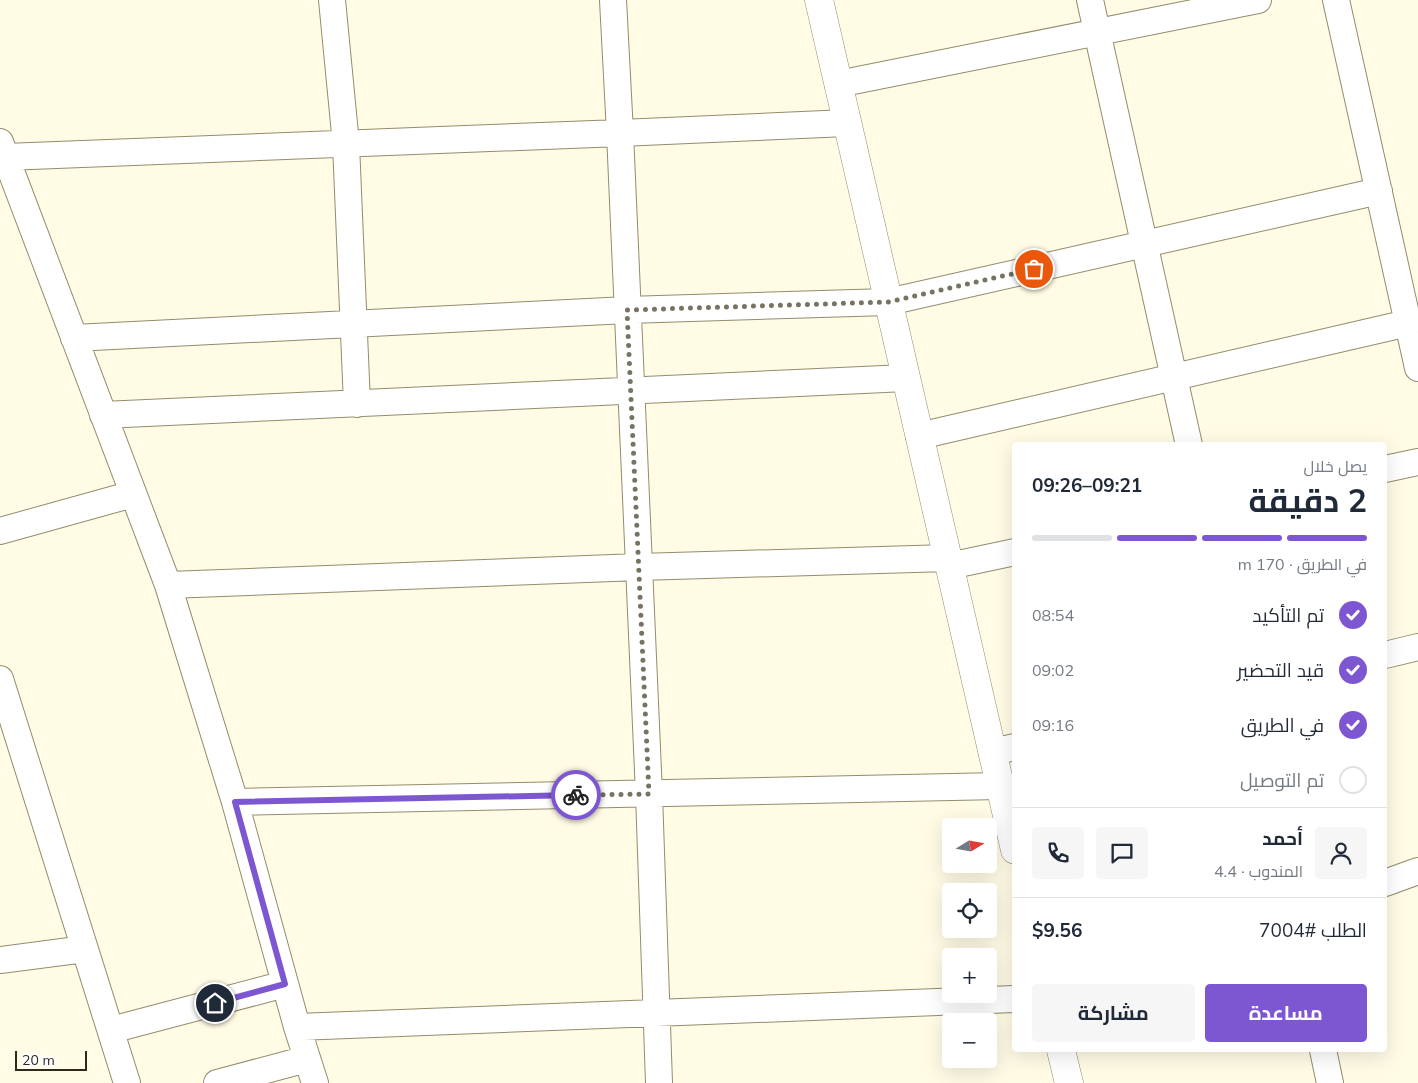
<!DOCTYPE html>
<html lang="ar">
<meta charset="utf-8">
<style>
:root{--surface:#fff;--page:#f6f6f7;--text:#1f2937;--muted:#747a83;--line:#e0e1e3;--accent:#7d57d1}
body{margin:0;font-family:Mulish,Cairo,sans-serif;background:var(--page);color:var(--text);direction:rtl;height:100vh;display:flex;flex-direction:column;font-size:19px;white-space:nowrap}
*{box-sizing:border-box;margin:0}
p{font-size:16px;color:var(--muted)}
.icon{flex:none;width:28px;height:28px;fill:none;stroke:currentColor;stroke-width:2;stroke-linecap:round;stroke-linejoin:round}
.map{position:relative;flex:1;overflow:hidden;direction:ltr}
.panel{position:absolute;left:1012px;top:442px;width:375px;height:610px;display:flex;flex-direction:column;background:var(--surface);border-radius:5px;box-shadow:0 5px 20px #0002;direction:rtl}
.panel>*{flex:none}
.needle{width:32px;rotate:79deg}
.controls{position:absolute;left:942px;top:818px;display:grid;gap:10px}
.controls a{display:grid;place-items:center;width:55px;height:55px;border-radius:5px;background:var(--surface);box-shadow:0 5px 20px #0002;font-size:25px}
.scale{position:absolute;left:15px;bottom:12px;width:72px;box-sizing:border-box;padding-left:5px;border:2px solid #2c2a1c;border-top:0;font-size:14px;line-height:18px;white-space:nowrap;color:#2c2a1c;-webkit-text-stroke:4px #fff;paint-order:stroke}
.pin{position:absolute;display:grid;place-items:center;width:42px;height:42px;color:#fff;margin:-21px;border:2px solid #fff;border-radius:50%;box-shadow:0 1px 5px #0007}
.courier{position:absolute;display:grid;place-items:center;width:50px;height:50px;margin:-25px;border:4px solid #7d57d1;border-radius:50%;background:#fff;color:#222;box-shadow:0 1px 6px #0007}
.overview em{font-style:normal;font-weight:700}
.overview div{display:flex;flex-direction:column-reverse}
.overview{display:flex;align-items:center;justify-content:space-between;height:85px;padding:0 20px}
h1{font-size:32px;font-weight:700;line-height:38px}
.bar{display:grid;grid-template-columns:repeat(4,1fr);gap:8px 5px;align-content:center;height:60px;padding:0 20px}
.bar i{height:6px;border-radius:4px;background:var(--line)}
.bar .current{background:var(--accent)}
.bar p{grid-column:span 4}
.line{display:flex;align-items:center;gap:12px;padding:0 20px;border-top:1px solid var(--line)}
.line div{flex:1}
.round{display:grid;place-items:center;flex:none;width:52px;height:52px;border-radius:5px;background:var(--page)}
ol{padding:0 20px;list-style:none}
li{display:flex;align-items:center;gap:15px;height:55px}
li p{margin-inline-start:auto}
li .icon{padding:5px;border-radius:50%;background:var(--accent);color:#fff;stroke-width:4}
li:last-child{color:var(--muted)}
li i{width:28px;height:28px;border:2px solid var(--line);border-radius:50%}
.cta{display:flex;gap:10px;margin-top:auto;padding:10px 20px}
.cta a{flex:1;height:58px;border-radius:5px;background:var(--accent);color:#fff;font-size:20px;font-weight:700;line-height:58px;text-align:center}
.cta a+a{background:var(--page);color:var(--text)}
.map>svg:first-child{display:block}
</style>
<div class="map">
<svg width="1418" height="1083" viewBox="0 0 1418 1083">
<rect width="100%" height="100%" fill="#fffbe5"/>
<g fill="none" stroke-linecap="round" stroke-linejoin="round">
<defs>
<path id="street" d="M 332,0 L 346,144 L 357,404
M 613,0 L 620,133 L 649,794 L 659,1083
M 1090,0 L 1189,445
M 1336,0 L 1418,368
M 838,84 L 1258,0
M 0,142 L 168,585 L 235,802 L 297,1027 L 315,1083
M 5,157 L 620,133 L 847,123
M 74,338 L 627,310 L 888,302 L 1379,191
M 103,415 L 906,378
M 919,436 L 1408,323
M 1385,469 L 1418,462
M 0,531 L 133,494
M 949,566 L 1015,552
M 168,585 L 639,567 L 948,558
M 1385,655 L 1418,647
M 0,679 L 127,1083
M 992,752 L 1015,747
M 235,802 L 1000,786
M 1385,883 L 1418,871
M 0,960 L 85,949
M 297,1027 L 1015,999
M 111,1030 L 285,984
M 1323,1050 L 1330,1083
M 217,1083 L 307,1059"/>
<path id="secondary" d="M 819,0 L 1015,850
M 1061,1050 L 1069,1083"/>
</defs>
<use href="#street" stroke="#938c6c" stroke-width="28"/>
<use href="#secondary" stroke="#938c6c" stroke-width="29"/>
<use href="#street" stroke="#fff" stroke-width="26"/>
<use href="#secondary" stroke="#fff" stroke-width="28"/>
</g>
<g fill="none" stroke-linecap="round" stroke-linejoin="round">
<path stroke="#767362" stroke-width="5" stroke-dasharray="0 9" d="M 576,795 L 649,794 L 627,310 L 888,302 L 1034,269"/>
<path stroke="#7d57d1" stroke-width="6" d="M 215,1003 L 285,984 L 235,802 L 576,795"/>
</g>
</svg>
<div class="controls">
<a><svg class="needle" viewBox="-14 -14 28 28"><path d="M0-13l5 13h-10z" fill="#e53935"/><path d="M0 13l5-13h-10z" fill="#747a83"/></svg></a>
<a><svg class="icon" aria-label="locate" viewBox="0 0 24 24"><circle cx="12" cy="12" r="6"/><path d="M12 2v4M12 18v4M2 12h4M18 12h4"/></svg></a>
<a>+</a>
<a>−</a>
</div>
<div class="scale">20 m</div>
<div class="pin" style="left:1034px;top:269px;background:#ea580c"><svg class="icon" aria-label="bag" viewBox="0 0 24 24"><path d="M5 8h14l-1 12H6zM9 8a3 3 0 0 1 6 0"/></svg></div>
<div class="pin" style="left:215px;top:1003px;background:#1f2937"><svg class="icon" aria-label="home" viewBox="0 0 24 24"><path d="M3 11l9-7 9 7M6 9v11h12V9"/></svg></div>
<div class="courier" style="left:576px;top:795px"><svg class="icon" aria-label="bike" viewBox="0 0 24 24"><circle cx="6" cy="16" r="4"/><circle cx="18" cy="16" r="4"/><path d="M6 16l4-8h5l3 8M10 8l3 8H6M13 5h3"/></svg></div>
<section class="panel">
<div class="overview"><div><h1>2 دقيقة</h1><p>يصل خلال</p></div><em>09:21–09:26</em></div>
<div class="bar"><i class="current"></i><i class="current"></i><i class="current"></i><i></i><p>في الطريق · 170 m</p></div>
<ol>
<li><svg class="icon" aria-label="check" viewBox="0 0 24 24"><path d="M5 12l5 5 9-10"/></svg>تم التأكيد<p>08:54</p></li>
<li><svg class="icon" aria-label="check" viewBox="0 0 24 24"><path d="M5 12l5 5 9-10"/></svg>قيد التحضير<p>09:02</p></li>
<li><svg class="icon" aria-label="check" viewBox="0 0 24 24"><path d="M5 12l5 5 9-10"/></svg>في الطريق<p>09:16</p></li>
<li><i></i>تم التوصيل</li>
</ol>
<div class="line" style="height:90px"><a class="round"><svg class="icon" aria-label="person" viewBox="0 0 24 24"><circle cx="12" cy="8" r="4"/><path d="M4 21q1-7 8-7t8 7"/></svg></a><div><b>أحمد</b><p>المندوب · 4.4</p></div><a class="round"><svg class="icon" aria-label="chat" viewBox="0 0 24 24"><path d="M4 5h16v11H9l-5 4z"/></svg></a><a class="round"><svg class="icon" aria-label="phone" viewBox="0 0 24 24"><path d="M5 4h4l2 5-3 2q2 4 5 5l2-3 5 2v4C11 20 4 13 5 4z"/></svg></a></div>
<div class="line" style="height:65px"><div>الطلب #7004</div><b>$9.56</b></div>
<div class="cta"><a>مساعدة</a><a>مشاركة</a></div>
</section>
</div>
